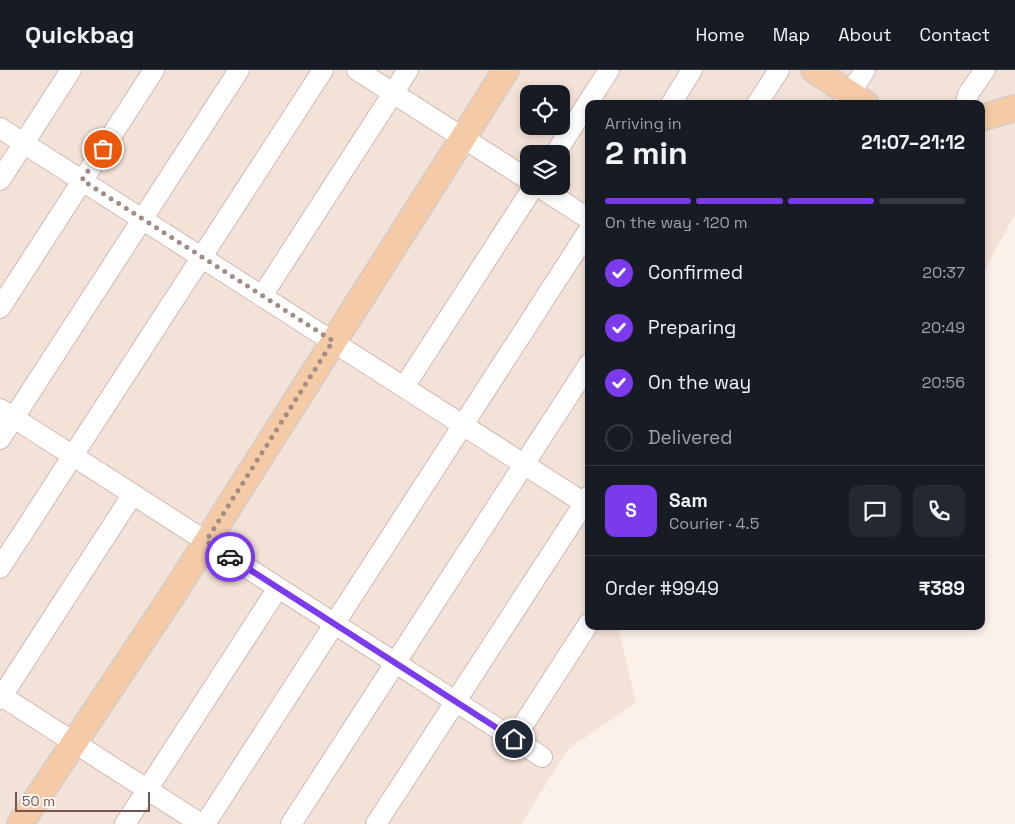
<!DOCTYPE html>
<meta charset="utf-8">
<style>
:root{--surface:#171b24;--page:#242831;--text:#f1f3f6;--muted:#9ea1a6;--line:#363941;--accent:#7c3aed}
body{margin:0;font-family:"Space Grotesk",sans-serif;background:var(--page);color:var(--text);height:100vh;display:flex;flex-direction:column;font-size:19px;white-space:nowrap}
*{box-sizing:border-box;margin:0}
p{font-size:16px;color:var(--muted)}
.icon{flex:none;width:28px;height:28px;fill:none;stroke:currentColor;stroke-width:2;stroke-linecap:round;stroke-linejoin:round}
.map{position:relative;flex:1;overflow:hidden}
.details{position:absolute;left:585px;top:30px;width:400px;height:530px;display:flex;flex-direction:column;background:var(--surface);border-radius:10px;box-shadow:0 2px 8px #0003}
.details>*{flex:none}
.controls{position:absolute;left:520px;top:15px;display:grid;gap:10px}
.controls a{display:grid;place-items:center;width:50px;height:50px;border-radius:10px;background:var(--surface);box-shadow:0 2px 8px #0003;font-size:25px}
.scale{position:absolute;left:15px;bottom:12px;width:135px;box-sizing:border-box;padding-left:5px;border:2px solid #74564e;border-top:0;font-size:14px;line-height:18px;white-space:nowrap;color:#74564e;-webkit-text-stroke:4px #fef6f0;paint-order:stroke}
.pin{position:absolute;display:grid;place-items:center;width:42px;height:42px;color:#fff;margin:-21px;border:2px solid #fff;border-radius:50%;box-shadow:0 1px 5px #0007}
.courier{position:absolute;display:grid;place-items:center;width:50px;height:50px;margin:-25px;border:4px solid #7c3aed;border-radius:50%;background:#fff;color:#222;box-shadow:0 1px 6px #0007}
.head em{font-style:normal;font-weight:600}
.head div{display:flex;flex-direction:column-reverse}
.head{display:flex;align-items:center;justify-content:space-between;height:85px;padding:0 20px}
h1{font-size:32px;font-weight:600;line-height:38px}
.bar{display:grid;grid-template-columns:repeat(4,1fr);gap:8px 5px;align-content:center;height:60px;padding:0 20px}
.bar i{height:6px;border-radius:4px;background:var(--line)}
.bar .on{background:var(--accent)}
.bar p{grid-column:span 4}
.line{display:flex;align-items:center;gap:12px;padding:0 20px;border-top:1px solid var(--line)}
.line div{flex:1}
.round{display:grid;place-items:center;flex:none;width:52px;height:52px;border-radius:10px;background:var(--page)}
ol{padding:0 20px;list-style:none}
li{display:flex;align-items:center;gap:15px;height:55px}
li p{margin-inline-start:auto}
li .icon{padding:5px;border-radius:50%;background:var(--accent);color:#fff;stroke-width:4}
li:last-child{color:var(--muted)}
li i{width:28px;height:28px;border:2px solid var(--line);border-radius:50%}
header{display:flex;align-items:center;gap:30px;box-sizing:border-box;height:70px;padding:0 25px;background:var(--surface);border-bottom:1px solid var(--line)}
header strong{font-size:24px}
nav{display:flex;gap:28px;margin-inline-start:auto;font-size:18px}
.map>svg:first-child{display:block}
</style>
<header>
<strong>Quickbag</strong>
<nav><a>Home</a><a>Map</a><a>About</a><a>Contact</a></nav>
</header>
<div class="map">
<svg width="1015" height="754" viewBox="0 0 1015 754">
<rect width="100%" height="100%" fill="#fbf1e9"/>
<path fill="#f3e2d8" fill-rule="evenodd" d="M 0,0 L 1015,0 L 1015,144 L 981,207 L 981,34 L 589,34 L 589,556 L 618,556 L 636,633 L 568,679 L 521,754 L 0,754 ZM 529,24 L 561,24 L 561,56 L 529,56 ZM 529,84 L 561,84 L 561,116 L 529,116 Z"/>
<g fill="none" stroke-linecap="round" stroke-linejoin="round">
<defs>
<path id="minor" d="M 357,0 L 529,110
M 671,34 L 692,0
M 757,34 L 779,0
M 843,34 L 865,0
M 966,34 L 968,24 L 985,0
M 0,58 L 589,436
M 555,84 L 609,0
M 0,110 L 71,0
M 538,116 L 589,149
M 262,226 L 408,0
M 0,238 L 154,0
M 404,317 L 534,116
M 0,339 L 542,687
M 0,369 L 239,0
M 0,498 L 323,0
M 0,625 L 201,754
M 0,629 L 133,424
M 514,669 L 589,553
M 125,754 L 278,518
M 205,754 L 589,160
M 291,754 L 589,294
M 376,754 L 589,426"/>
<path id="major" d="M 814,0 L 866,34
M 981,48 L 1015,38
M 20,754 L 174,523 L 506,0"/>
</defs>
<use href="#minor" stroke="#cfbab2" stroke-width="22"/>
<use href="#major" stroke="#d5ccca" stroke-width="28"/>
<use href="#minor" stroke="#fff" stroke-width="20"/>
<use href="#major" stroke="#f5cba7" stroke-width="25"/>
</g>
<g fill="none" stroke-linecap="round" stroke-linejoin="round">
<path stroke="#a38c84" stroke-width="5" stroke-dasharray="0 9" d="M 103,79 L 82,110 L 333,271 L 206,471 L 230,487"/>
<path stroke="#7c3aed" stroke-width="6" d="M 230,487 L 514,669"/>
</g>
</svg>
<div class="controls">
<a><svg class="icon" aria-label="locate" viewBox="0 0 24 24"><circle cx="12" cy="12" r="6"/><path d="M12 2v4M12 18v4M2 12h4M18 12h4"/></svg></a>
<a><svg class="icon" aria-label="layers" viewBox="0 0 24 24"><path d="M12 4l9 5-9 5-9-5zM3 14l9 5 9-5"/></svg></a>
</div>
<div class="scale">50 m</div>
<div class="pin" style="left:103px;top:79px;background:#ea580c"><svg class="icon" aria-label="bag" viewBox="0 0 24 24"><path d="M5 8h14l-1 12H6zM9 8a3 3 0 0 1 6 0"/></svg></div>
<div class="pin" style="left:514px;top:669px;background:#1f2937"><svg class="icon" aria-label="home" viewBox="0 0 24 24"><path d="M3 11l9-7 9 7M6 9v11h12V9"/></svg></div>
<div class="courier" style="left:230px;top:487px"><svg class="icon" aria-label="car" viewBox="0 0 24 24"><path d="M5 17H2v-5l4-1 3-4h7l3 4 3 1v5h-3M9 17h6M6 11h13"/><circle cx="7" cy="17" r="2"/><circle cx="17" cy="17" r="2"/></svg></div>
<section class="details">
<div class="head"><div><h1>2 min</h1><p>Arriving in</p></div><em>21:07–21:12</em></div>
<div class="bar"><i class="on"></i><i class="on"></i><i class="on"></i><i></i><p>On the way · 120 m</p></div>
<ol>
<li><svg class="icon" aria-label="check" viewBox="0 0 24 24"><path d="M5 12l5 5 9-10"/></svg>Confirmed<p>20:37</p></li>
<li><svg class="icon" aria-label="check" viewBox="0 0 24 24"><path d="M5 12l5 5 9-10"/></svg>Preparing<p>20:49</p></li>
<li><svg class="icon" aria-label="check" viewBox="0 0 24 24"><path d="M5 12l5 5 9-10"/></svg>On the way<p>20:56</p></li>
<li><i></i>Delivered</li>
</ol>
<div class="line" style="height:90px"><b class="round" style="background:var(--accent);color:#fff">S</b><div><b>Sam</b><p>Courier · 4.5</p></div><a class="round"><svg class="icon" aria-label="chat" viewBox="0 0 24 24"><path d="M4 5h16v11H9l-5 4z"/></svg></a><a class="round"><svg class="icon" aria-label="phone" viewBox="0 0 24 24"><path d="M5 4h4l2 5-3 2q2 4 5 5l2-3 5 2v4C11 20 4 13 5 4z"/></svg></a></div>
<div class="line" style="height:65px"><div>Order #9949</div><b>₹389</b></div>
</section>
</div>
